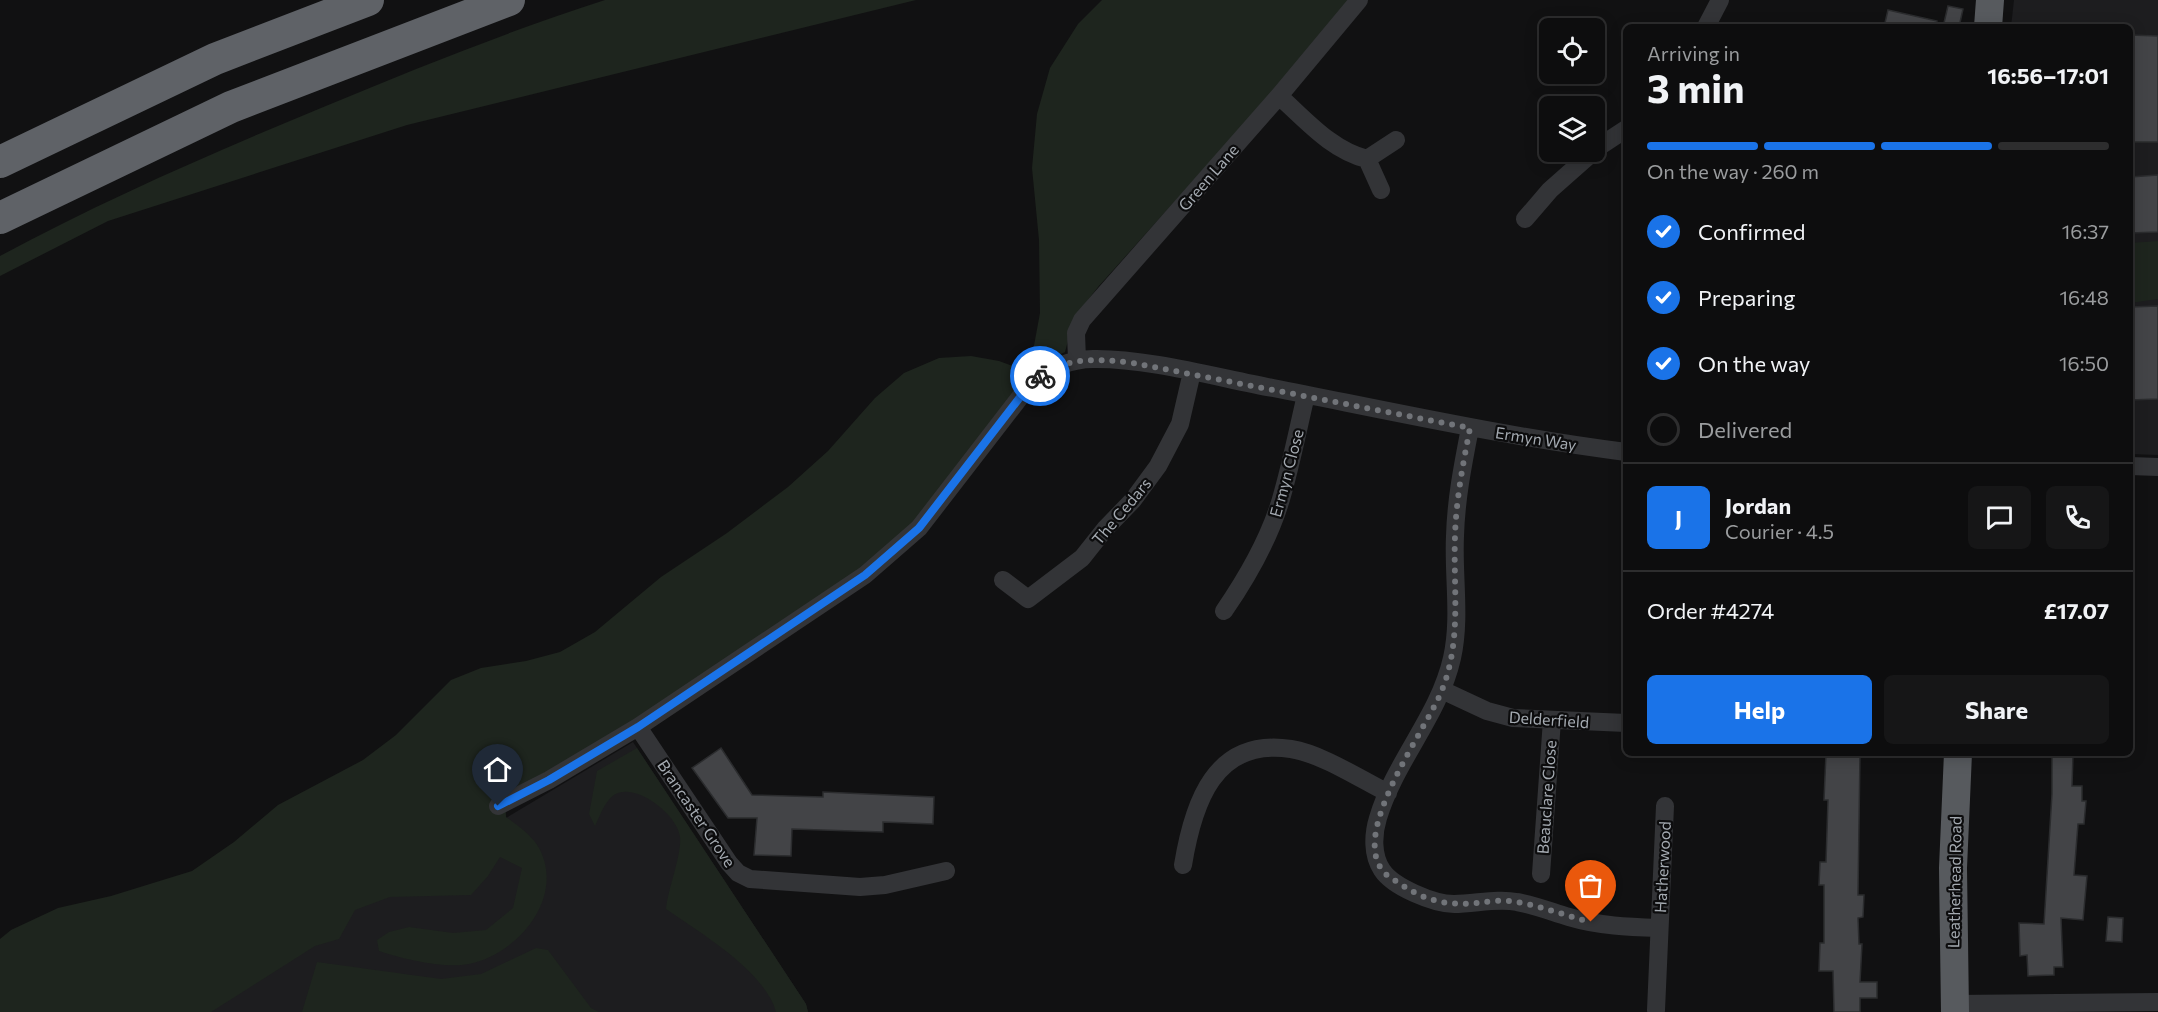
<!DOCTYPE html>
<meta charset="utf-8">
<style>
:root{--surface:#0d0d0e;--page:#161617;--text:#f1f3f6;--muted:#9a9c9e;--line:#2d2d2e;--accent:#1a73e8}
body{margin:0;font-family:Commissioner,sans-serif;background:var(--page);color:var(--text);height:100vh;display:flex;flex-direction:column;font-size:22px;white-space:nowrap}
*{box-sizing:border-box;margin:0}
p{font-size:20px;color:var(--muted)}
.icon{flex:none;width:33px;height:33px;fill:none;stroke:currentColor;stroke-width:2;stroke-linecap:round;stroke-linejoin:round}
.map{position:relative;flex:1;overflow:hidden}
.sheet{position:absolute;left:1623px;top:24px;width:510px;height:732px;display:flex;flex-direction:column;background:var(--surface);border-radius:9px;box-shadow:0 3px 15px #0003,0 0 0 2px var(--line)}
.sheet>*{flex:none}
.fabs{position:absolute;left:1539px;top:18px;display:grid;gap:12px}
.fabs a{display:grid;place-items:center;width:66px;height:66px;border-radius:9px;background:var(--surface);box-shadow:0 3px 15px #0003,0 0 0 2px var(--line);font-size:30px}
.pin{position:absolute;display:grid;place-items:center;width:51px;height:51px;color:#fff;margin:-62px -26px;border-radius:50% 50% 50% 0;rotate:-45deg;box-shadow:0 0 6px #0007}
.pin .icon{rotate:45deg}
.courier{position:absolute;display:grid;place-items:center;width:60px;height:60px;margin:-30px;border:4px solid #1a73e8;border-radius:50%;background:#fff;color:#222;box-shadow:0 2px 8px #0007}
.headline em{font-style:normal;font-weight:700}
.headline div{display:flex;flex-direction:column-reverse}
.headline{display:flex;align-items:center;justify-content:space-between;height:102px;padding:0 24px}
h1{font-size:39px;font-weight:700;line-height:45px}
.bar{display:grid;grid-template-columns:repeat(4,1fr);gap:9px 6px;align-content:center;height:72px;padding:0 24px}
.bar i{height:8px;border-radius:4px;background:var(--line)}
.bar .on{background:var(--accent)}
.bar p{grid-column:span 4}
.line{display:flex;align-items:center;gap:15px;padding:0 24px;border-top:2px solid var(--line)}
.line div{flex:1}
.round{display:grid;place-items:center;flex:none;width:63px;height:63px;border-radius:9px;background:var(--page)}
ol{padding:0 24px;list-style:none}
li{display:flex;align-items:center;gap:18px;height:66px}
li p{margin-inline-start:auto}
li .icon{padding:6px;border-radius:50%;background:var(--accent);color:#fff;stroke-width:4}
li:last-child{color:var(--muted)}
li i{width:33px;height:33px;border:3px solid var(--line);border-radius:50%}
.primary-button{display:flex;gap:12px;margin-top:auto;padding:12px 24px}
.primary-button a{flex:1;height:69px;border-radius:9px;background:var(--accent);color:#fff;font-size:24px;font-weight:700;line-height:69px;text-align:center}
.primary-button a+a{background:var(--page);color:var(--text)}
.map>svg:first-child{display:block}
</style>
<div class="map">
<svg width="2158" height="1012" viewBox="0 0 2158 1012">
<rect width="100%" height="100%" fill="#111112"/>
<path fill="#1d1d1f" d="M 2014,0 L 2158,0 L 2158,455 L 2130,454 L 2130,27 L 2011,27 Z
M 633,742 L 806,1004 L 808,1012 L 182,1012 Z"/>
<path fill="#1e251e" d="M 605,0 L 916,0 L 407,125 L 108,221 L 0,276 L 0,256 C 104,200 212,153 321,108 C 414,69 509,31 605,0 Z
M 1102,0 L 1350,0 L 1279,85 L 1098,287 L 1074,318 L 1065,352 L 1048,360 L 1023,383 L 895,546 L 624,730 L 505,794 L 506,817 C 520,827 538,839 543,857 C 560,905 514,955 469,964 C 444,969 403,959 379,951 L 377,940 L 389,932 L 409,927 L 453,933 L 486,930 L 513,908 L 522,868 L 500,857 L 488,876 L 471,895 L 390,897 L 355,910 L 339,939 L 315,946 L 211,1012 L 0,1012 L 0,939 L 11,930 L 58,908 L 111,896 L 192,871 L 234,842 L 278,805 L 363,760 L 396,735 L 451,680 L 481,668 L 526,661 L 560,652 L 595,632 L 661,577 L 727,533 L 788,487 L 828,451 L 875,398 L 904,373 L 939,358 L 971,356 L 999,361 L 1018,368 L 1033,351 L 1040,313 L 1039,240 L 1032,168 L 1037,114 L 1050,68 L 1078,24 Z
M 2158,241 L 2158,299 L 2130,303 L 2130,243 Z
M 637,748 L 806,1004 L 808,1012 L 776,1012 C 765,971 699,932 666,909 C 668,889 682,854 680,837 C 678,815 635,781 614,795 C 604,802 600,816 595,826 L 589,814 L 597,771 Z
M 536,948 L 548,950 L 591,1008 L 599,1012 L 302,1012 L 317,962 L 441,979 L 481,974 Z"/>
<path fill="#434447" stroke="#2b2c2e" stroke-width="1.5" d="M 1948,6 L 1963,9 L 1959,27 L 1943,27 Z
M 1888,10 L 1937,21 L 1936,27 L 1884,27 Z
M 2130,35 L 2158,36 L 2158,142 L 2130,142 Z
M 2158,175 L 2158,232 L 2130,233 L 2130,177 Z
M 2158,306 L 2158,399 L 2130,400 L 2130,307 Z
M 721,748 L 752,795 L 823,797 L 823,792 L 934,797 L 933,824 L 883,822 L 883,832 L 792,829 L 791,856 L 754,855 L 757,818 L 728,818 L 692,768 Z
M 1826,753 L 1860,753 L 1858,895 L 1864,895 L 1863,917 L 1858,918 L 1859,944 L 1862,944 L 1860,982 L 1877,982 L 1877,998 L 1860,998 L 1860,1012 L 1834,1012 L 1833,971 L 1819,971 L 1820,943 L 1824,943 L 1824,885 L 1819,885 L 1820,862 L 1826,862 L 1828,800 L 1824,800 Z
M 2052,754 L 2073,755 L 2072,786 L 2082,786 L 2082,801 L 2086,801 L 2084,824 L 2078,824 L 2074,875 L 2087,876 L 2083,920 L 2061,918 L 2063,967 L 2054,967 L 2054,975 L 2028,976 L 2027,955 L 2020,956 L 2019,923 L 2044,924 L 2052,794 Z
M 2108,917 L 2123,918 L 2122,942 L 2106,941 Z"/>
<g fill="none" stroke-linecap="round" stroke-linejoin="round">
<path stroke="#333437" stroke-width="18" d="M 1706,27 L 1720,0
M 1279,96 C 1306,120 1331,150 1367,159 L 1381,190
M 1594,150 L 1626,129
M 1367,159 L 1396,140
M 1525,219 L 1550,190 L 1593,152
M 1077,360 L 1076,333 L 1082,320 L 1279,96 L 1359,0
M 1470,428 C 1463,464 1456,499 1455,536 C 1453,576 1461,618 1452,658 C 1439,716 1395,761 1378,818 C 1373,834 1372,855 1382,870 C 1393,887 1434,904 1454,904 C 1475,904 1497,898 1517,902 C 1535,905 1552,912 1569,917 C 1599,926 1629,927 1659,928
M 2130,466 L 2158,467
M 1003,580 L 1028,599 L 1082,558 L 1105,529 L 1133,500 L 1158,466 L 1180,424 L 1192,372
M 1224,611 C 1248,576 1269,540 1281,499 C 1291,465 1298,429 1306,395
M 1442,690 L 1487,711 L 1513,718 L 1626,723
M 638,727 L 729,863 L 738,873 L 750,879 L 860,887 L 885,885 L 946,871
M 498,806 L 549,780 L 638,727 L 865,575 L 919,528 L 1031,383 C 1049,369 1070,359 1093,359 C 1147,358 1219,378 1273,388 C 1390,411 1507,437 1626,452
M 1183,865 C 1193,804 1214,737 1291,749 C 1322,754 1360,779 1388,793
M 1541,874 L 1552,720
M 1954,1004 L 2158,1002
M 1656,1010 L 1665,806"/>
<path stroke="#575a5e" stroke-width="28" d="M 1988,27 L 1990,0
M 1955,1012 L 1953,868 L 1958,753"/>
<path stroke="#5f6267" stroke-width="32" d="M 0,162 L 215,59 L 368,0
M 0,218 L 231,107 L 509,0"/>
</g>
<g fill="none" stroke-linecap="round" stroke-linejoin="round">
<path stroke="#717479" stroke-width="6" stroke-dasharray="0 10.8" d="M 1040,376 C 1070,356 1099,359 1133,363 L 1470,428 C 1463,464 1456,500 1455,536 C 1453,588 1462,640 1442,690 C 1427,729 1348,833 1384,872 C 1388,877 1394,880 1399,883 C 1423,900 1446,906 1476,903 C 1489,902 1503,899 1516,902 C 1542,906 1566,916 1591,922"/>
<path stroke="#1a73e8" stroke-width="8" d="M 498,806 L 549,780 L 638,727 L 865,575 L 919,528 L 1031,383 L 1040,376"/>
</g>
<g text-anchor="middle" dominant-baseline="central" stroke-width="4.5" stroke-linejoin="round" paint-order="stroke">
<g font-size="16" fill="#a4aab1" stroke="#0c0c0d">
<text transform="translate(1208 177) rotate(-49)">Green Lane</text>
<text transform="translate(1536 438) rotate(9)">Ermyn Way</text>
<text transform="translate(1286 473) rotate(-75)">Ermyn Close</text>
<text transform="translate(1121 511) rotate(-50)">The Cedars</text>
<text transform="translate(1549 719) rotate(4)">Delderfield</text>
<text transform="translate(1546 797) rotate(-86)">Beauclare Close</text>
<text transform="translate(697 813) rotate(56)">Brancaster Grove</text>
<text transform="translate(1662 867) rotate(-87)">Hatherwood</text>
<text transform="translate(1954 882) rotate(-89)">Leatherhead Road</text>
</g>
</g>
</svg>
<div class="fabs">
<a><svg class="icon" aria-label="locate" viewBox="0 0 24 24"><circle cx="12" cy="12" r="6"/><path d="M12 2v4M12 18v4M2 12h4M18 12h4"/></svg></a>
<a><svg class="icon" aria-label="layers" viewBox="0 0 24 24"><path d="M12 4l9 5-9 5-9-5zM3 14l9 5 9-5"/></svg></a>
</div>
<div class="pin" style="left:1591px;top:922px;background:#ea580c"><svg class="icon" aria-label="bag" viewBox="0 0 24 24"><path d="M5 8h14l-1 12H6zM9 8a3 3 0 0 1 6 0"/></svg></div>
<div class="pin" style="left:498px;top:806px;background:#1f2937"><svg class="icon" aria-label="home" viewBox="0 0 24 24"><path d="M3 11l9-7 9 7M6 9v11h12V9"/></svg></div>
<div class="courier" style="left:1040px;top:376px"><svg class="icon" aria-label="bike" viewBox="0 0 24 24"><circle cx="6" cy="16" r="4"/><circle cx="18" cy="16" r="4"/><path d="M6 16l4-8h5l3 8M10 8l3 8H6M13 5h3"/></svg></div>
<section class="sheet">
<div class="headline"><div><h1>3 min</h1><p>Arriving in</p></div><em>16:56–17:01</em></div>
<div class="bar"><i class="on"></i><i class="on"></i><i class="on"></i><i></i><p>On the way · 260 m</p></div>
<ol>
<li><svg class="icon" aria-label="check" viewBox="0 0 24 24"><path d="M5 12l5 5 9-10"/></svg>Confirmed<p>16:37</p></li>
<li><svg class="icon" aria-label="check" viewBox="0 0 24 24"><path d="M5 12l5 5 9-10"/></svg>Preparing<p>16:48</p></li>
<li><svg class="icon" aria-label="check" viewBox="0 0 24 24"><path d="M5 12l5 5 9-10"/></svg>On the way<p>16:50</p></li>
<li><i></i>Delivered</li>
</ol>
<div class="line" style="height:108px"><b class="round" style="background:var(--accent);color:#fff">J</b><div><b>Jordan</b><p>Courier · 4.5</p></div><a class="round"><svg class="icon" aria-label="chat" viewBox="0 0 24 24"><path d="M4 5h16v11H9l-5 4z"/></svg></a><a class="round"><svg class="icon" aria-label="phone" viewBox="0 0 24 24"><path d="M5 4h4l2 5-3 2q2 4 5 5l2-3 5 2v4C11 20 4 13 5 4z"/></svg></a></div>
<div class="line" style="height:78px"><div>Order #4274</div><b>£17.07</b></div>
<div class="primary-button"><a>Help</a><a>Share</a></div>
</section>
</div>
